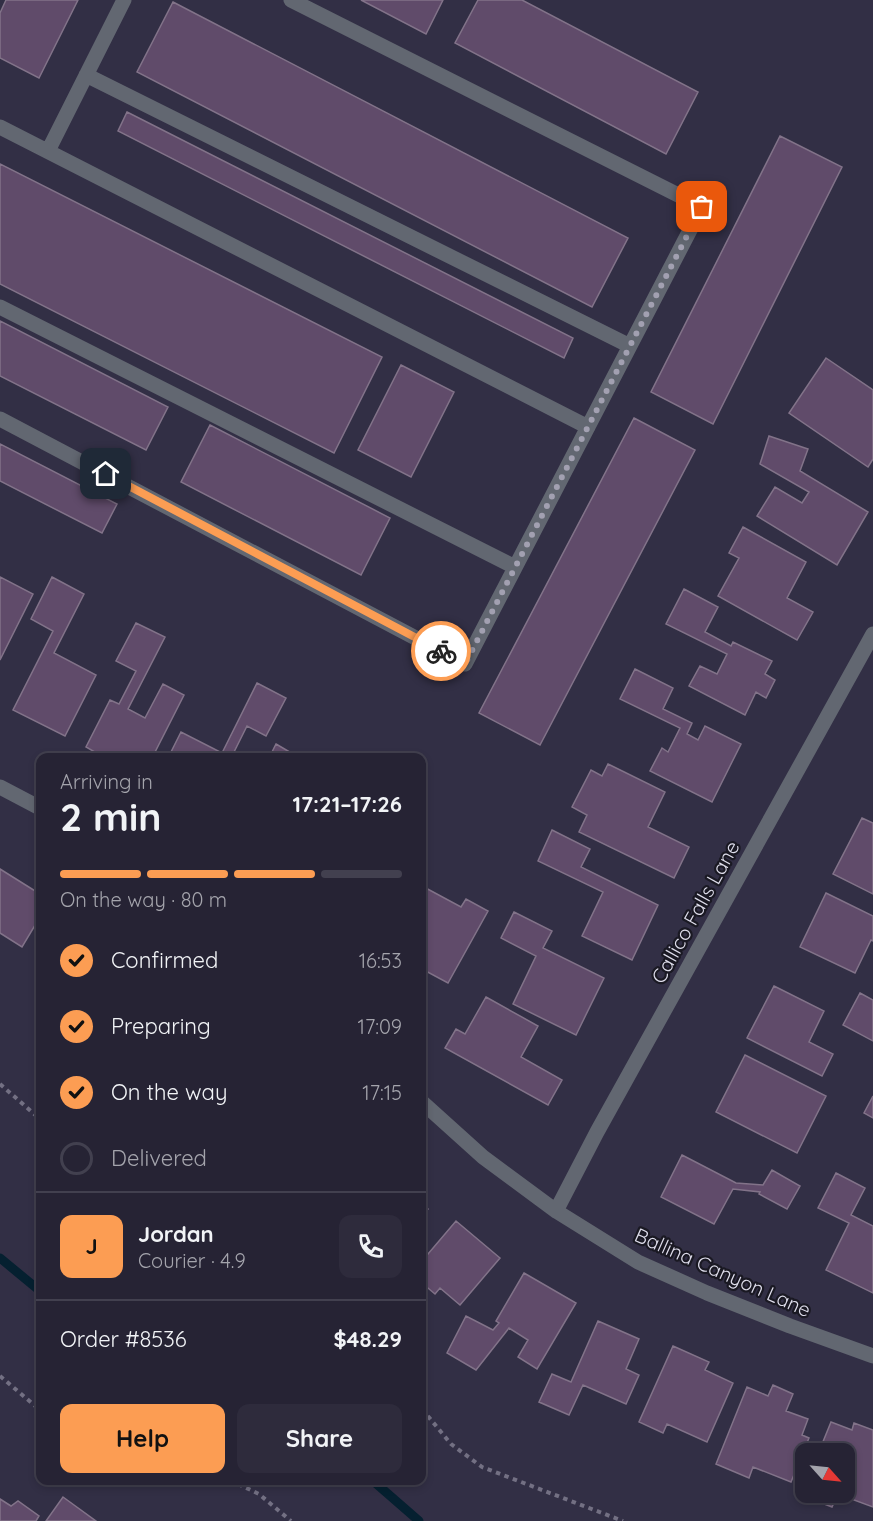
<!DOCTYPE html>
<meta charset="utf-8">
<style>
:root{--surface:#262334;--page:#2e2b3c;--text:#f1f3f6;--muted:#a4a4ac;--line:#42404f;--accent:#fc9d53}
body{margin:0;font-family:Quicksand,sans-serif;background:var(--page);color:var(--text);height:100vh;display:flex;flex-direction:column;font-size:22px;white-space:nowrap}
*{box-sizing:border-box;margin:0}
p{font-size:20px;color:var(--muted)}
.icon{flex:none;width:33px;height:33px;fill:none;stroke:currentColor;stroke-width:2;stroke-linecap:round;stroke-linejoin:round}
.map{position:relative;flex:1;overflow:hidden}
.side{position:absolute;left:36px;top:753px;width:390px;height:732px;display:flex;flex-direction:column;background:var(--surface);border-radius:12px;box-shadow:0 3px 9px #0003,0 0 0 2px var(--line)}
.side>*{flex:none}
.needle{width:39px;rotate:117deg}
.controls{position:absolute;left:795px;top:1443px;display:grid;gap:12px}
.controls a{display:grid;place-items:center;width:60px;height:60px;border-radius:12px;background:var(--surface);box-shadow:0 3px 9px #0003,0 0 0 2px var(--line);font-size:30px}
.pin{position:absolute;display:grid;place-items:center;width:51px;height:51px;color:#fff;margin:-26px;border-radius:12px;box-shadow:0 3px 9px #0006}
.courier{position:absolute;display:grid;place-items:center;width:60px;height:60px;margin:-30px;border:4px solid #fc9d53;border-radius:50%;background:#fff;color:#222;box-shadow:0 2px 8px #0007}
.headline em{font-style:normal;font-weight:800}
.headline div{display:flex;flex-direction:column-reverse}
.headline{display:flex;align-items:center;justify-content:space-between;height:102px;padding:0 24px}
h1{font-size:39px;font-weight:800;line-height:45px}
.bar{display:grid;grid-template-columns:repeat(4,1fr);gap:9px 6px;align-content:center;height:72px;padding:0 24px}
.bar i{height:8px;border-radius:4px;background:var(--line)}
.bar .active{background:var(--accent)}
.bar p{grid-column:span 4}
.line{display:flex;align-items:center;gap:15px;padding:0 24px;border-top:2px solid var(--line)}
.line div{flex:1}
.round{display:grid;place-items:center;flex:none;width:63px;height:63px;border-radius:12px;background:var(--page)}
ol{padding:0 24px;list-style:none}
li{display:flex;align-items:center;gap:18px;height:66px}
li p{margin-inline-start:auto}
li .icon{padding:6px;border-radius:50%;background:var(--accent);color:#111;stroke-width:4}
li:last-child{color:var(--muted)}
li i{width:33px;height:33px;border:3px solid var(--line);border-radius:50%}
.cta{display:flex;gap:12px;margin-top:auto;padding:12px 24px}
.cta a{flex:1;height:69px;border-radius:12px;background:var(--accent);color:#111;font-size:24px;font-weight:800;line-height:69px;text-align:center}
.cta a+a{background:var(--page);color:var(--text)}
.map>svg:first-child{display:block}
</style>
<div class="map">
<svg width="873" height="1521" viewBox="0 0 873 1521">
<rect width="100%" height="100%" fill="#322f45"/>
<g fill="none" stroke-linecap="round" stroke-linejoin="round">
<path stroke="#052030" stroke-width="9" d="M 0,1258 L 40,1291
M 372,1480 L 419,1521"/>
</g>
<path fill="#604b6a" stroke="#827389" stroke-width="1.5" d="M 6,0 L 78,0 L 39,78 L 0,58 L 0,13 Z
M 361,0 L 443,0 L 426,34 Z
M 478,0 L 522,0 L 698,92 L 666,154 L 455,43 Z
M 173,2 L 628,238 L 592,307 L 137,72 Z
M 127,112 L 573,338 L 564,358 L 118,131 Z
M 780,136 L 842,167 L 713,424 L 651,392 Z
M 0,164 L 382,357 L 334,453 L 0,284 Z
M 0,321 L 168,407 L 146,450 L 0,376 Z
M 826,358 L 873,390 L 873,459 L 868,467 L 789,413 Z
M 401,365 L 454,392 L 411,477 L 358,450 Z
M 634,418 L 695,450 L 540,745 L 479,713 Z
M 210,425 L 390,518 L 361,575 L 181,482 Z
M 769,436 L 808,449 L 800,471 L 868,512 L 837,565 L 757,516 L 775,487 L 802,503 L 809,492 L 760,464 Z
M 0,444 L 117,504 L 102,533 L 0,481 Z
M 743,527 L 806,562 L 787,598 L 813,612 L 797,640 L 718,596 L 739,558 L 729,553 Z
M 0,577 L 33,594 L 0,660 Z
M 52,577 L 84,594 L 54,653 L 96,675 L 65,736 L 13,710 L 53,631 L 31,619 Z
M 684,589 L 718,607 L 705,632 L 731,646 L 733,642 L 772,661 L 765,674 L 775,680 L 766,698 L 756,692 L 745,715 L 689,686 L 700,666 L 717,674 L 727,654 L 666,624 Z
M 136,623 L 165,637 L 128,709 L 145,718 L 163,684 L 184,695 L 152,758 L 105,758 L 86,747 L 110,700 L 119,704 L 136,671 L 116,661 Z
M 635,669 L 673,688 L 663,709 L 692,723 L 687,734 L 698,740 L 705,726 L 741,744 L 712,802 L 650,771 L 662,748 L 668,752 L 680,728 L 620,699 Z
M 257,683 L 286,698 L 266,736 L 247,726 L 231,758 L 168,758 L 181,732 L 222,753 Z
M 276,744 L 300,758 L 269,758 Z
M 608,764 L 665,792 L 648,827 L 689,847 L 674,878 L 579,832 L 587,815 L 572,807 L 591,770 L 602,776 Z
M 862,818 L 873,823 L 873,894 L 833,874 Z
M 552,830 L 590,849 L 581,867 L 658,905 L 632,960 L 582,936 L 603,892 L 538,861 Z
M 0,869 L 40,894 L 40,917 L 22,947 L 0,933 Z
M 422,886 L 461,907 L 466,899 L 488,911 L 448,983 L 422,969 Z
M 826,893 L 873,916 L 873,941 L 871,940 L 855,973 L 800,947 Z
M 514,912 L 552,931 L 543,948 L 604,978 L 576,1035 L 513,1004 L 536,956 L 501,938 Z
M 774,986 L 824,1011 L 809,1042 L 833,1054 L 822,1076 L 747,1038 Z
M 860,993 L 873,1000 L 873,1041 L 843,1025 Z
M 486,997 L 538,1026 L 521,1057 L 562,1080 L 548,1105 L 445,1048 L 456,1029 L 465,1034 Z
M 745,1055 L 826,1096 L 797,1153 L 716,1112 Z
M 873,1096 L 873,1118 L 864,1113 Z
M 682,1155 L 736,1183 L 763,1185 L 772,1170 L 800,1186 L 787,1209 L 759,1194 L 760,1192 L 733,1189 L 714,1224 L 661,1197 Z
M 836,1173 L 865,1188 L 851,1215 L 873,1226 L 873,1293 L 826,1270 L 849,1223 L 818,1208 Z
M 422,1203 L 428,1209 L 422,1216 Z
M 456,1221 L 500,1258 L 460,1305 L 440,1288 L 435,1294 L 422,1283 L 422,1261 Z
M 524,1273 L 576,1303 L 537,1369 L 518,1357 L 528,1340 L 509,1328 L 476,1370 L 447,1353 L 466,1316 L 493,1330 L 499,1323 L 496,1321 Z
M 598,1321 L 639,1339 L 626,1369 L 639,1375 L 626,1404 L 583,1385 L 569,1415 L 539,1402 L 552,1374 L 571,1382 Z
M 673,1346 L 709,1362 L 705,1370 L 733,1383 L 707,1442 L 667,1424 L 663,1433 L 639,1422 Z
M 773,1385 L 793,1394 L 786,1411 L 808,1419 L 802,1435 L 809,1438 L 791,1482 L 753,1467 L 749,1478 L 716,1464 L 747,1387 L 768,1396 Z
M 831,1422 L 852,1430 L 854,1423 L 873,1430 L 873,1507 L 838,1494 L 832,1507 L 801,1495 L 806,1485 L 806,1492 L 844,1492 L 844,1454 L 818,1454 Z
M 63,1497 L 96,1521 L 46,1521 Z
M 0,1499 L 11,1506 L 18,1501 L 39,1516 L 36,1521 L 0,1521 Z"/>
<g fill="none" stroke-linecap="round" stroke-linejoin="round">
<path stroke="#737083" stroke-width="4" stroke-dasharray="4.5 4.5" stroke-linecap="butt" d="M 0,1084 L 40,1119
M 0,1376 L 40,1410
M 422,1409 L 451,1444 L 482,1467 L 623,1521
M 230,1480 L 259,1494 L 291,1521"/>
<path stroke="#626771" stroke-width="15" d="M 86,75 L 630,346
M 0,127 L 588,427
M 48,151 L 124,0
M 0,307 L 515,567
M 0,419 L 465,664 L 702,207 L 291,0
M 0,787 L 40,808
M 422,1102 L 483,1157 L 556,1211 L 638,1262 L 707,1293 L 790,1326 L 873,1356
M 556,1211 L 597,1132 L 873,634"/>
</g>
<g fill="none" stroke-linecap="round" stroke-linejoin="round">
<path stroke="#a2a0b1" stroke-width="6" stroke-dasharray="0 10.8" d="M 441,651 L 465,664 L 702,207"/>
<path stroke="#fc9d53" stroke-width="8" d="M 106,474 L 441,651"/>
</g>
<g text-anchor="middle" dominant-baseline="central" stroke-width="4.5" stroke-linejoin="round" paint-order="stroke">
<g font-size="20" fill="#deddeb" stroke="#1a1923">
<text transform="translate(695 912) rotate(-61)">Callico Falls Lane</text>
<text transform="translate(723 1272) rotate(24)">Ballina Canyon Lane</text>
</g>
</g>
</svg>
<div class="controls">
<a><svg class="needle" viewBox="-14 -14 28 28"><path d="M0-13l5 13h-10z" fill="#e53935"/><path d="M0 13l5-13h-10z" fill="#a4a4ac"/></svg></a>
</div>
<div class="pin" style="left:702px;top:207px;background:#ea580c"><svg class="icon" aria-label="bag" viewBox="0 0 24 24"><path d="M5 8h14l-1 12H6zM9 8a3 3 0 0 1 6 0"/></svg></div>
<div class="pin" style="left:106px;top:474px;background:#1f2937"><svg class="icon" aria-label="home" viewBox="0 0 24 24"><path d="M3 11l9-7 9 7M6 9v11h12V9"/></svg></div>
<div class="courier" style="left:441px;top:651px"><svg class="icon" aria-label="bike" viewBox="0 0 24 24"><circle cx="6" cy="16" r="4"/><circle cx="18" cy="16" r="4"/><path d="M6 16l4-8h5l3 8M10 8l3 8H6M13 5h3"/></svg></div>
<section class="side">
<div class="headline"><div><h1>2 min</h1><p>Arriving in</p></div><em>17:21–17:26</em></div>
<div class="bar"><i class="active"></i><i class="active"></i><i class="active"></i><i></i><p>On the way · 80 m</p></div>
<ol>
<li><svg class="icon" aria-label="check" viewBox="0 0 24 24"><path d="M5 12l5 5 9-10"/></svg>Confirmed<p>16:53</p></li>
<li><svg class="icon" aria-label="check" viewBox="0 0 24 24"><path d="M5 12l5 5 9-10"/></svg>Preparing<p>17:09</p></li>
<li><svg class="icon" aria-label="check" viewBox="0 0 24 24"><path d="M5 12l5 5 9-10"/></svg>On the way<p>17:15</p></li>
<li><i></i>Delivered</li>
</ol>
<div class="line" style="height:108px"><b class="round" style="background:var(--accent);color:#111">J</b><div><b>Jordan</b><p>Courier · 4.9</p></div><a class="round"><svg class="icon" aria-label="phone" viewBox="0 0 24 24"><path d="M5 4h4l2 5-3 2q2 4 5 5l2-3 5 2v4C11 20 4 13 5 4z"/></svg></a></div>
<div class="line" style="height:78px"><div>Order #8536</div><b>$48.29</b></div>
<div class="cta"><a>Help</a><a>Share</a></div>
</section>
</div>
